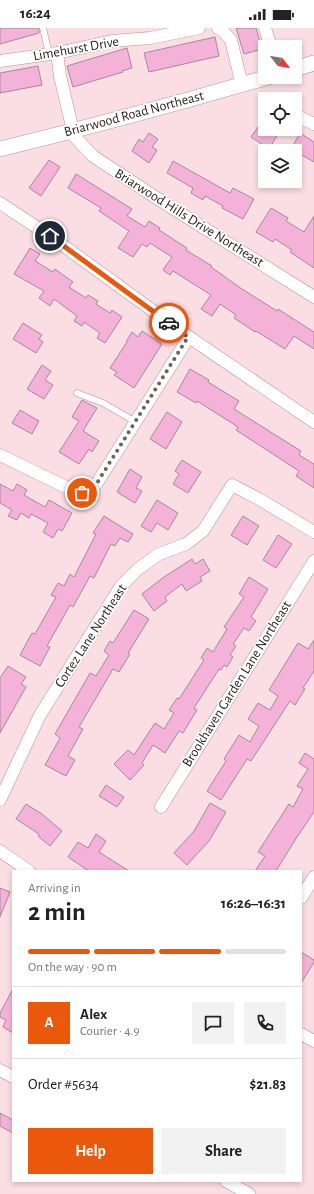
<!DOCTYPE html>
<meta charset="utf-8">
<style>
:root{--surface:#fff;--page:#f2f2f2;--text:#222;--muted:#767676;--line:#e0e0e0;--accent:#ea580c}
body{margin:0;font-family:"Alegreya Sans",sans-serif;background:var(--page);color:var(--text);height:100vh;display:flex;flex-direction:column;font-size:15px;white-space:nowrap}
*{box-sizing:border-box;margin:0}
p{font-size:13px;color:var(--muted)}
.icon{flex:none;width:22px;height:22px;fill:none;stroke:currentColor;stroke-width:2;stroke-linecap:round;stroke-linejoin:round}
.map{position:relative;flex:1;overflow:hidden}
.panel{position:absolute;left:12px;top:842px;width:290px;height:312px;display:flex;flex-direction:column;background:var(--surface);border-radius:0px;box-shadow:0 2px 6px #0003}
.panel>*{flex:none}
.needle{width:26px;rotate:121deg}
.tools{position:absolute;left:258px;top:12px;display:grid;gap:8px}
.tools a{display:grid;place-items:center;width:44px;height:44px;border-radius:0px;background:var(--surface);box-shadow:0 2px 6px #0003;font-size:20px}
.pin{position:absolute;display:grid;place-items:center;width:34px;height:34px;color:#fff;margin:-17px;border:2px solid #fff;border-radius:50%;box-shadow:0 1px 4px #0007}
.courier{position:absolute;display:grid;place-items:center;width:40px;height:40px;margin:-20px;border:3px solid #ea580c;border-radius:50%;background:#fff;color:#222;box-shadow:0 1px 5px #0007}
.headline em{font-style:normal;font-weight:700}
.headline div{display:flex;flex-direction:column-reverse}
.headline{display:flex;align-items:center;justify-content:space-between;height:68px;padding:0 16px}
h1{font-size:26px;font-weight:700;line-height:30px}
.bar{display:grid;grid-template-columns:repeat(4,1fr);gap:6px 4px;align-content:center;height:48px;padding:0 16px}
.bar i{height:5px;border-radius:3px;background:var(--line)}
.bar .active{background:var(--accent)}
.bar p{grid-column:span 4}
.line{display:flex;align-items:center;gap:10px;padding:0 16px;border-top:1px solid var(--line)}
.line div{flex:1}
.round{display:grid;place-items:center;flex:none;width:42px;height:42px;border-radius:0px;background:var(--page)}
.primary-button{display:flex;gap:8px;margin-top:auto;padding:8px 16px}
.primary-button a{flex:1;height:46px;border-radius:0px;background:var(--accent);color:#fff;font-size:16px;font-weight:700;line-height:46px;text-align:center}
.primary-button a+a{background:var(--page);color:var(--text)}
.status{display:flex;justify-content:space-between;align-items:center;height:28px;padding:0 20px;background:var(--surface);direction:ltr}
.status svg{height:11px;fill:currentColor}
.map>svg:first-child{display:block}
</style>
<div class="status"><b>16:24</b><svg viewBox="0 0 49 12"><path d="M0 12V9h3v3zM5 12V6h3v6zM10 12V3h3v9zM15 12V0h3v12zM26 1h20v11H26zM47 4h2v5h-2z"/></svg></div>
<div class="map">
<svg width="314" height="1166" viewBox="0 0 314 1166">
<rect width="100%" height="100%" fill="#fbdde4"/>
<path fill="#f4b2d8" stroke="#a7899a" d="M 0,0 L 39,0 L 39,5 L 0,16 Z
M 236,0 L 256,0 L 262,21 L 244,26 Z
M 215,9 L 219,28 L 149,44 L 144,25 Z
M 127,20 L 132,40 L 122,43 L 123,44 L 73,59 L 67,38 Z
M 38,38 L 42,57 L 0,65 L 0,45 Z
M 265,89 L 265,101 L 271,101 L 278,106 L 269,121 L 251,109 Z
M 149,105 L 158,111 L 152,119 L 157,122 L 149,135 L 132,123 L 139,111 L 143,114 Z
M 300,105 L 314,114 L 314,134 L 291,121 Z
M 49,132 L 60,139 L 41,168 L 29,160 Z
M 173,133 L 230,165 L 233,160 L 254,171 L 243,191 L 222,180 L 223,178 L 205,168 L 203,172 L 191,165 L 193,160 L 167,145 Z
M 76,146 L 132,181 L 127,188 L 145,199 L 149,193 L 160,200 L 159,202 L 187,220 L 186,222 L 212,238 L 211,239 L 242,261 L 277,283 L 278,281 L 314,304 L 314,321 L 294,308 L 285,321 L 256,303 L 255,304 L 234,290 L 236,287 L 220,276 L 212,288 L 201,281 L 211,267 L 173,243 L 170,247 L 163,242 L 172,229 L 150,215 L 147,219 L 142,216 L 133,229 L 118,220 L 129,203 L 99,183 L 101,180 L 68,160 Z
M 271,180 L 288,190 L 286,193 L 304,204 L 314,188 L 314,240 L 290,224 L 292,222 L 275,211 L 273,214 L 256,204 Z
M 30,220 L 40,226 L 35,233 L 53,244 L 55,241 L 73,254 L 69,259 L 86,270 L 88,267 L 98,273 L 96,276 L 110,285 L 112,282 L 122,289 L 105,315 L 97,310 L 100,305 L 84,294 L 82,298 L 74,293 L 77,288 L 54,271 L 50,278 L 39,270 L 44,263 L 14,246 Z
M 23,295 L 42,307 L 39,311 L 43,314 L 36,325 L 13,311 Z
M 142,303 L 162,316 L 134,360 L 114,347 L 117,344 L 110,340 L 127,314 L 126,314 L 132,304 L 138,309 Z
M 42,337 L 51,343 L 45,352 L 53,357 L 44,371 L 27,361 Z
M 190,341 L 209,352 L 208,354 L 239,373 L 234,381 L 301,423 L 299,427 L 314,436 L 314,460 L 296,448 L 299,443 L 236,402 L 238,399 L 197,373 L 196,375 L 177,364 Z
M 82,372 L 97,380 L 83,403 L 99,413 L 92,424 L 89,421 L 79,436 L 59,424 L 79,393 L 72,389 Z
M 20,382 L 39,393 L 32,406 L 12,395 Z
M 167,384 L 182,394 L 166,421 L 150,411 Z
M 182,432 L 201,444 L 188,465 L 173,456 L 179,446 L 175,443 Z
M 130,441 L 142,449 L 136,460 L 142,463 L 135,475 L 117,464 Z
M 0,456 L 13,463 L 17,456 L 27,462 L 24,467 L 45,479 L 49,472 L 72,485 L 62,503 L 58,501 L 53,510 L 43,504 L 48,495 L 31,486 L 29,490 L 21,485 L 17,492 L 8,488 L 12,482 L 0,475 Z
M 157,472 L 178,485 L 168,502 L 157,495 L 151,504 L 141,498 Z
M 104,488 L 133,506 L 128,514 L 120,510 L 115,518 L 111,516 L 94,550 L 90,548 L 73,579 L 70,577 L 47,618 L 50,619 L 40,638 L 20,627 L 32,605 L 35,606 L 56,569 L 51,567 L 58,555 L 64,558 L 70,546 L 74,549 L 96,506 L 93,505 Z
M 243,488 L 259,498 L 247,517 L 231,507 Z
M 278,507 L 292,516 L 276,540 L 263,532 Z
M 192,531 L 195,536 L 203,531 L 210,543 L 200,549 L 202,553 L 186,563 L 182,556 L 165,569 L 167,573 L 154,583 L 142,566 L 164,549 Z
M 249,549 L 268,561 L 251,589 L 256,593 L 249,603 L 244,600 L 233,616 L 236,618 L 230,627 L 233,629 L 227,639 L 224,637 L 221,642 L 219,641 L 194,680 L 197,682 L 183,705 L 179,703 L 165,725 L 153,717 L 142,735 L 144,737 L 130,752 L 114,736 L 128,722 L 134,727 L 155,695 L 164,701 L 174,685 L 169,682 L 177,670 L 179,671 L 204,632 L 201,630 L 207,620 L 213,624 L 227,601 L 224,599 L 244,569 L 239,566 Z
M 134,582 L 149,591 L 128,625 L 130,626 L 119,644 L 113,641 L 79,699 L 83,701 L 68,728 L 75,732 L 66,748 L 45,737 L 60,710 L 55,706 L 90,645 L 96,648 L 109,627 L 104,623 L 110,613 L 113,615 Z
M 314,612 L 314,643 L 303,660 L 305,661 L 295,677 L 290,673 L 251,733 L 247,731 L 221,772 L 207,763 L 226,733 L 224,731 L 239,707 L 250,714 L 259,698 L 248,691 L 258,675 L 270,682 L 278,668 L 269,662 L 298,615 L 308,621 Z
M 8,638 L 26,649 L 21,656 L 26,659 L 0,705 L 0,650 Z
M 305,725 L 314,731 L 314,784 L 297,809 L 276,843 L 255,843 L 265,828 L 258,824 L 289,776 L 293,779 L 303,761 L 297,758 L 308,741 L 299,735 Z
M 106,757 L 124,769 L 117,779 L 99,768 Z
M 210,775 L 226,784 L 209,813 L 187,837 L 174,825 L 194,803 Z
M 26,776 L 42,786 L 62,803 L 50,818 L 38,808 L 39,806 L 16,791 Z
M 96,806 L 106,813 L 99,824 L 129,843 L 89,843 L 68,829 L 78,814 L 88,820 Z
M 0,860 L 10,864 L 0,889 Z
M 301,924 L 314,932 L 314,934 L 301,955 Z
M 13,961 L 13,1005 L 3,999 L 6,992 L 0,989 L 0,985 Z
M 0,1085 L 13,1092 L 13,1105 L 0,1098 Z"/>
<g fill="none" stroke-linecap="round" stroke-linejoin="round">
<defs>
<path id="service" d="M 43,0 L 49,26
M 77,365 L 103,375 L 136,394"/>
<path id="minor" d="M 218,0 L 223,3 L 231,12 L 242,57
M 265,0 L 270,16
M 57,25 L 60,48 L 73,103 L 73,107 L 93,128 L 158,171 L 314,269
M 0,33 L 57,25 L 112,13 L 150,10 L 199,0
M 295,87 L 314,96
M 0,175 L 50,208 L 189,309 L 314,394
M 0,427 L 74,463 L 82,465 L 90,463 L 97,455 L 189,309
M 0,772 L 40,687 L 121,558 L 138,541 L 159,526 L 186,516 L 203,503 L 232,457 L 259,471 L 314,504
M 161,779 L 314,533
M 0,823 L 29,843
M 301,870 L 314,849
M 301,1006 L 314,1013
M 0,1042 L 13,1049
M 226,1153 L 249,1166"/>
<path id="tertiary" d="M 295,41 L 314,35
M 0,121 C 90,99 179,75 268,49"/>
</defs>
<use href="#service" stroke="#b4929a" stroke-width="7"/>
<use href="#minor" stroke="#b4929a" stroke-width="13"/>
<use href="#tertiary" stroke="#b4929a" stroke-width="16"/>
<use href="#service" stroke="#fff" stroke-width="6"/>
<use href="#minor" stroke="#fff" stroke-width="12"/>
<use href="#tertiary" stroke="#fff" stroke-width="15"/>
</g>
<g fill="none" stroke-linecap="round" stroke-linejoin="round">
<path stroke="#715e63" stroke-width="4" stroke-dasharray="0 7.2" d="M 82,465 L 90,464 L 97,455 L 188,309 L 169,295"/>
<path stroke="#ea580c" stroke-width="5" d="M 50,208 L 169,295"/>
</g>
<g text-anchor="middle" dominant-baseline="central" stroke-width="3.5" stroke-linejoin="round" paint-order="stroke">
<g font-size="14" fill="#271a1d" stroke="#fff">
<text transform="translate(76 21) rotate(-10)">Limehurst Drive</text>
<text transform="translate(134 86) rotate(-15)">Briarwood Road Northeast</text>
<text transform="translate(189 190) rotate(32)">Briarwood Hills Drive Northeast</text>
<text transform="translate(91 608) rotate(-57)">Cortez Lane Northeast</text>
<text transform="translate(237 656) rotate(-58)">Brookhaven Garden Lane Northeast</text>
</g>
</g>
</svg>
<div class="tools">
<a><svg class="needle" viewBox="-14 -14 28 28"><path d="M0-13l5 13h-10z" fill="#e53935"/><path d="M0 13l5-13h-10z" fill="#767676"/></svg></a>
<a><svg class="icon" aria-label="locate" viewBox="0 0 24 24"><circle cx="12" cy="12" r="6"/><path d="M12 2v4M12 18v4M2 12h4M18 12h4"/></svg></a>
<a><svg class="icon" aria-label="layers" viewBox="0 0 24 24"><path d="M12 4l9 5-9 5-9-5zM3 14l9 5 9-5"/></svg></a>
</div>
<div class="pin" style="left:82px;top:465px;background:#ea580c"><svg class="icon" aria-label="bag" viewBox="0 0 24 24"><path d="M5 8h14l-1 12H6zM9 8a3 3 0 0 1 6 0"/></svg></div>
<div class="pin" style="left:50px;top:208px;background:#1f2937"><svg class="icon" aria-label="home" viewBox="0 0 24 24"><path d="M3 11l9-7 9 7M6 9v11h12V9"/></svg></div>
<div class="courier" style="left:169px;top:295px"><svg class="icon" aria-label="car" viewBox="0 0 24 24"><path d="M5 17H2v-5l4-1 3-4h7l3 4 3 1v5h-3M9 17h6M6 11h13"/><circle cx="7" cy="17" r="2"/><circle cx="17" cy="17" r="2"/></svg></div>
<section class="panel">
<div class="headline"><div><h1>2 min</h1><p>Arriving in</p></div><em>16:26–16:31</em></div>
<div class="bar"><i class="active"></i><i class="active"></i><i class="active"></i><i></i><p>On the way · 90 m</p></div>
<div class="line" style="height:72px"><b class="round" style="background:var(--accent);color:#fff">A</b><div><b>Alex</b><p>Courier · 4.9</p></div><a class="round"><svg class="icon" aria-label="chat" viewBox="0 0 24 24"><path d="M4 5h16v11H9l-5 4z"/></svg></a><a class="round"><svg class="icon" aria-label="phone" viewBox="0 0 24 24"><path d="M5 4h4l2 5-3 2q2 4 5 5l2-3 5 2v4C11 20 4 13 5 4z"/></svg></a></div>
<div class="line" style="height:52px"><div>Order #5634</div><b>$21.83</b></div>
<div class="primary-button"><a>Help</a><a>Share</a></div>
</section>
</div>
